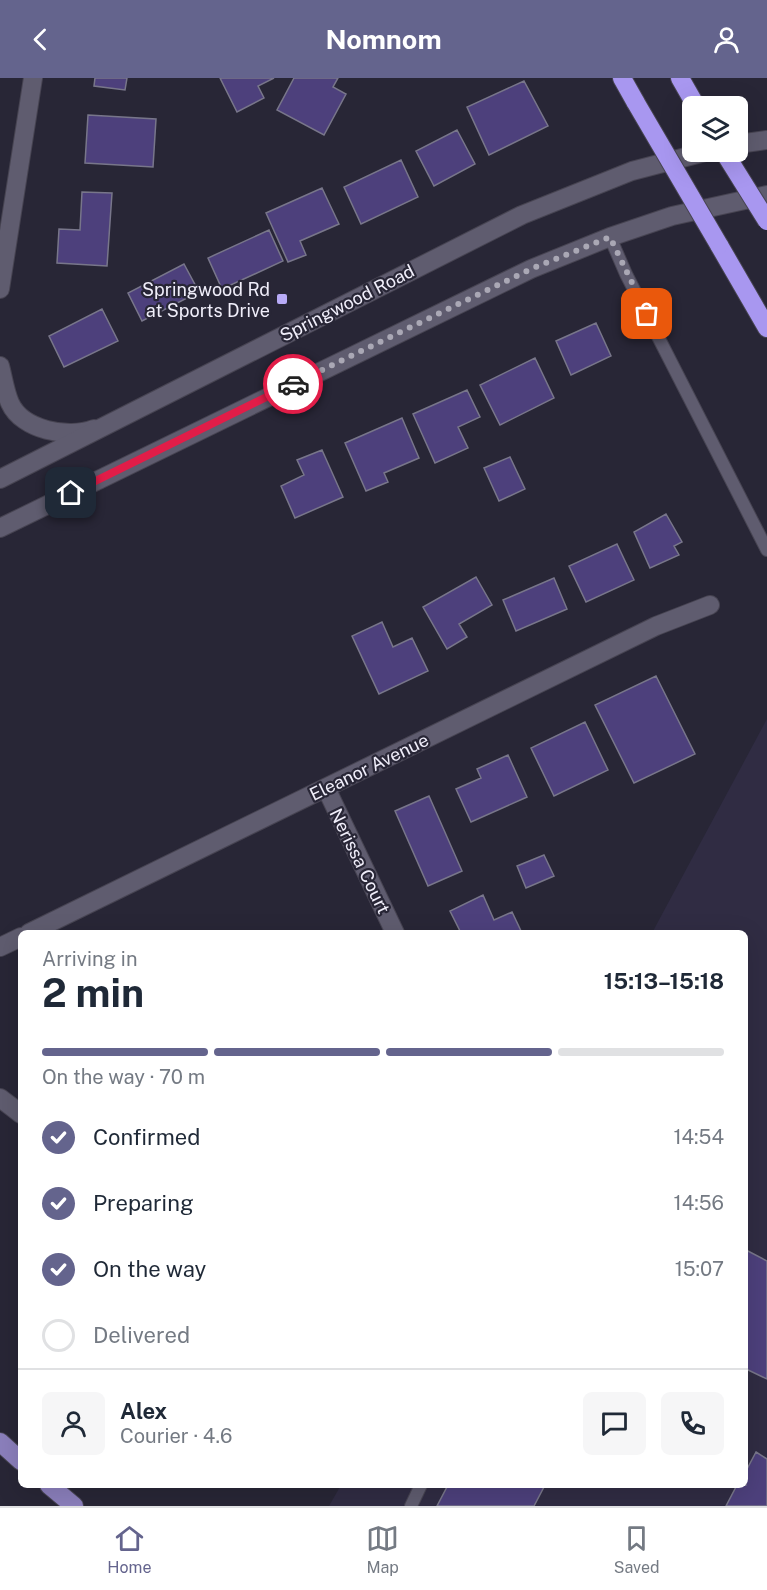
<!DOCTYPE html>
<meta charset="utf-8">
<style>
:root{--surface:#fff;--page:#f6f6f7;--text:#1f2937;--muted:#747a83;--line:#e0e1e3;--accent:#64648d}
body{margin:0;font-family:"Public Sans",sans-serif;background:var(--page);color:var(--text);height:100vh;display:flex;flex-direction:column;font-size:22px;white-space:nowrap}
*{box-sizing:border-box;margin:0}
p{font-size:20px;color:var(--muted)}
.icon{flex:none;width:33px;height:33px;fill:none;stroke:currentColor;stroke-width:2;stroke-linecap:round;stroke-linejoin:round}
.map{position:relative;flex:1;overflow:hidden}
.side{position:absolute;left:18px;top:852px;width:730px;height:558px;display:flex;flex-direction:column;background:var(--surface);border-radius:9px;box-shadow:0 6px 24px #0002}
.side>*{flex:none}
.controls{position:absolute;left:682px;top:18px;display:grid;gap:12px}
.controls a{display:grid;place-items:center;width:66px;height:66px;border-radius:9px;background:var(--surface);box-shadow:0 6px 24px #0002;font-size:30px}
.pin{position:absolute;display:grid;place-items:center;width:51px;height:51px;color:#fff;margin:-26px;border-radius:12px;box-shadow:0 3px 9px #0006}
.courier{position:absolute;display:grid;place-items:center;width:60px;height:60px;margin:-30px;border:4px solid #e11d48;border-radius:50%;background:#fff;color:#222;box-shadow:0 2px 8px #0007}
.headline em{font-style:normal;font-weight:700}
.headline div{display:flex;flex-direction:column-reverse}
.headline{display:flex;align-items:center;justify-content:space-between;height:102px;padding:0 24px}
h1{font-size:39px;font-weight:700;line-height:45px}
.bar{display:grid;grid-template-columns:repeat(4,1fr);gap:9px 6px;align-content:center;height:72px;padding:0 24px}
.bar i{height:8px;border-radius:4px;background:var(--line)}
.bar .selected{background:var(--accent)}
.bar p{grid-column:span 4}
.line{display:flex;align-items:center;gap:15px;padding:0 24px;border-top:2px solid var(--line)}
.line div{flex:1}
.round{display:grid;place-items:center;flex:none;width:63px;height:63px;border-radius:9px;background:var(--page)}
ol{padding:0 24px;list-style:none}
li{display:flex;align-items:center;gap:18px;height:66px}
li p{margin-inline-start:auto}
li .icon{padding:6px;border-radius:50%;background:var(--accent);color:#fff;stroke-width:4}
li:last-child{color:var(--muted)}
li i{width:33px;height:33px;border:3px solid var(--line);border-radius:50%}
header{display:flex;justify-content:space-between;align-items:center;height:78px;padding:0 24px;background:var(--accent);color:#fff;font-size:27px;font-weight:700}
.dock{display:flex;justify-content:space-around;align-items:center;height:84px;border-top:2px solid var(--line);background:var(--surface);font-size:16px;color:var(--muted)}
.dock a{display:grid;justify-items:center;gap:3px}
.dock .selected{color:var(--accent)}
.map>svg:first-child{display:block}
</style>
<header><svg class="icon" aria-label="back" viewBox="0 0 24 24"><path d="M15 5l-7 7 7 7"/></svg>Nomnom<svg class="icon" aria-label="person" viewBox="0 0 24 24"><circle cx="12" cy="8" r="4"/><path d="M4 21q1-7 8-7t8 7"/></svg></header>
<div class="map">
<svg width="767" height="1428" viewBox="0 0 767 1428">
<rect width="100%" height="100%" fill="#282636"/>
<path fill="#302c43" d="M 767,641 L 767,1428 L 329,1428 L 341,1407 L 746,1407 L 746,855 L 652,855 Z"/>
<path fill="#4d407c" stroke="#78768a" stroke-width="1.5" d="M 95,0 L 127,0 L 125,12 L 94,8 Z
M 220,0 L 274,0 L 258,8 L 264,20 L 237,34 Z
M 294,0 L 338,0 L 333,9 L 346,16 L 324,57 L 277,32 Z
M 524,3 L 548,48 L 489,77 L 467,29 Z
M 88,37 L 156,41 L 153,89 L 85,85 Z
M 457,52 L 475,86 L 434,108 L 416,73 Z
M 401,82 L 418,119 L 361,146 L 344,109 Z
M 322,110 L 339,146 L 300,163 L 306,177 L 288,184 L 266,135 Z
M 82,114 L 112,115 L 107,188 L 57,185 L 59,151 L 80,152 Z
M 269,152 L 283,183 L 222,211 L 208,180 Z
M 184,186 L 199,214 L 142,243 L 128,215 Z
M 102,231 L 118,263 L 64,289 L 49,258 Z
M 596,245 L 611,278 L 571,297 L 556,263 Z
M 535,280 L 554,320 L 500,347 L 480,307 Z
M 467,312 L 480,339 L 458,349 L 468,370 L 435,385 L 413,336 Z
M 402,340 L 419,380 L 384,395 L 388,404 L 366,413 L 345,365 Z
M 322,372 L 343,419 L 295,440 L 281,408 L 304,397 L 297,382 Z
M 510,379 L 525,411 L 499,423 L 484,390 Z
M 666,436 L 682,464 L 674,468 L 679,477 L 650,490 L 634,454 Z
M 617,466 L 634,502 L 586,524 L 569,488 Z
M 476,499 L 492,527 L 459,546 L 467,559 L 447,571 L 423,529 Z
M 554,500 L 567,531 L 516,553 L 503,522 Z
M 382,544 L 393,569 L 412,560 L 428,593 L 379,616 L 352,558 Z
M 656,598 L 695,676 L 634,705 L 595,627 Z
M 585,644 L 608,692 L 554,718 L 531,670 Z
M 508,677 L 527,719 L 471,744 L 456,711 L 481,700 L 477,691 Z
M 429,718 L 462,793 L 428,808 L 395,733 Z
M 544,777 L 554,798 L 526,810 L 517,788 Z
M 483,817 L 494,842 L 512,834 L 522,855 L 461,855 L 450,833 Z
M 746,1172 L 767,1183 L 767,1301 L 746,1291 Z
M 756,1374 L 767,1381 L 767,1428 L 726,1428 L 737,1407 L 746,1407 L 746,1393 Z
M 448,1407 L 545,1407 L 534,1428 L 437,1428 Z"/>
<g fill="none" stroke-linecap="round" stroke-linejoin="round">
<defs>
<path id="service" d="M 610,159 L 626,196 L 767,472
M 411,1428 L 421,1407"/>
<path id="minor" d="M 0,211 L 33,0
M 0,288 C 3,299 5,314 10,325 C 22,352 68,361 94,351
M 326,710 L 395,855
M 29,855 L 656,548 L 710,527
M 0,869 L 21,859
M 0,1020 L 21,1036"/>
<path id="secondary" d="M 738,66 L 767,62
M 0,401 L 522,137 L 632,93 L 705,74
M 0,450 L 531,191 L 610,159 L 672,138 L 767,117"/>
<path id="primary" d="M 0,1364 L 21,1383
M 49,1407 L 74,1428"/>
<path id="motorway" d="M 622,0 L 636,25
M 680,0 L 696,28
M 719,167 L 767,250"/>
</defs>
<use href="#service" stroke="#474452" stroke-width="14"/>
<use href="#minor" stroke="#474452" stroke-width="20"/>
<use href="#secondary" stroke="#474452" stroke-width="20"/>
<use href="#primary" stroke="#474452" stroke-width="20"/>
<use href="#motorway" stroke="#474452" stroke-width="20"/>
<use href="#service" stroke="#5f5c6f" stroke-width="12"/>
<use href="#minor" stroke="#5f5c6f" stroke-width="18"/>
<use href="#secondary" stroke="#5f5c6f" stroke-width="18"/>
<use href="#primary" stroke="#8b7fbc" stroke-width="18"/>
<use href="#motorway" stroke="#a897f0" stroke-width="18"/>
<defs>
<path id="motorway-bridge" d="M 636,25 L 719,167
M 724,74 L 767,143"/>
</defs>
<use href="#motorway-bridge" stroke="#474452" stroke-width="20" stroke-linecap="butt"/>
<use href="#motorway-bridge" stroke="#a897f0" stroke-width="18"/>
</g>
<g fill="none" stroke-linecap="round" stroke-linejoin="round">
<path stroke="#aaa8b5" stroke-width="6" stroke-dasharray="0 10.8" d="M 293,306 L 531,191 L 610,159 L 647,236"/>
<path stroke="#e11d48" stroke-width="8" d="M 71,415 L 293,306"/>
</g>
<rect fill="#b8abf7" stroke="#282636" stroke-width="2" x="276" y="215" width="12" height="12" rx="3"/>
<g text-anchor="middle" dominant-baseline="central" stroke-width="4.5" stroke-linejoin="round" paint-order="stroke">
<g font-size="18" fill="#f0eefa" stroke="#282636" text-anchor="end">
<text x="270" y="211">Springwood Rd<tspan x="270" dy="21">at Sports Drive</tspan></text>
</g>
<g font-size="18" fill="#f0eefa" stroke="#282636">
<text transform="translate(347 225) rotate(-27)">Springwood Road</text>
<text transform="translate(369 689) rotate(-26)">Eleanor Avenue</text>
<text transform="translate(360 783) rotate(64)">Nerissa Court</text>
</g>
</g>
</svg>
<div class="controls">
<a><svg class="icon" aria-label="layers" viewBox="0 0 24 24"><path d="M12 4l9 5-9 5-9-5zM3 14l9 5 9-5"/></svg></a>
</div>
<div class="pin" style="left:647px;top:236px;background:#ea580c"><svg class="icon" aria-label="bag" viewBox="0 0 24 24"><path d="M5 8h14l-1 12H6zM9 8a3 3 0 0 1 6 0"/></svg></div>
<div class="pin" style="left:71px;top:415px;background:#1f2937"><svg class="icon" aria-label="home" viewBox="0 0 24 24"><path d="M3 11l9-7 9 7M6 9v11h12V9"/></svg></div>
<div class="courier" style="left:293px;top:306px"><svg class="icon" aria-label="car" viewBox="0 0 24 24"><path d="M5 17H2v-5l4-1 3-4h7l3 4 3 1v5h-3M9 17h6M6 11h13"/><circle cx="7" cy="17" r="2"/><circle cx="17" cy="17" r="2"/></svg></div>
<section class="side">
<div class="headline"><div><h1>2 min</h1><p>Arriving in</p></div><em>15:13–15:18</em></div>
<div class="bar"><i class="selected"></i><i class="selected"></i><i class="selected"></i><i></i><p>On the way · 70 m</p></div>
<ol>
<li><svg class="icon" aria-label="check" viewBox="0 0 24 24"><path d="M5 12l5 5 9-10"/></svg>Confirmed<p>14:54</p></li>
<li><svg class="icon" aria-label="check" viewBox="0 0 24 24"><path d="M5 12l5 5 9-10"/></svg>Preparing<p>14:56</p></li>
<li><svg class="icon" aria-label="check" viewBox="0 0 24 24"><path d="M5 12l5 5 9-10"/></svg>On the way<p>15:07</p></li>
<li><i></i>Delivered</li>
</ol>
<div class="line" style="height:108px"><a class="round"><svg class="icon" aria-label="person" viewBox="0 0 24 24"><circle cx="12" cy="8" r="4"/><path d="M4 21q1-7 8-7t8 7"/></svg></a><div><b>Alex</b><p>Courier · 4.6</p></div><a class="round"><svg class="icon" aria-label="chat" viewBox="0 0 24 24"><path d="M4 5h16v11H9l-5 4z"/></svg></a><a class="round"><svg class="icon" aria-label="phone" viewBox="0 0 24 24"><path d="M5 4h4l2 5-3 2q2 4 5 5l2-3 5 2v4C11 20 4 13 5 4z"/></svg></a></div>
</section>
</div>
<nav class="dock">
<a class="selected"><svg class="icon" aria-label="home" viewBox="0 0 24 24"><path d="M3 11l9-7 9 7M6 9v11h12V9"/></svg>Home</a>
<a><svg class="icon" aria-label="map" viewBox="0 0 24 24"><path d="M3 6l6-2 6 2 6-2v14l-6 2-6-2-6 2zM9 4v14M15 6v14"/></svg>Map</a>
<a><svg class="icon" aria-label="saved" viewBox="0 0 24 24"><path d="M7 4h10v16l-5-4-5 4z"/></svg>Saved</a>
</nav>
